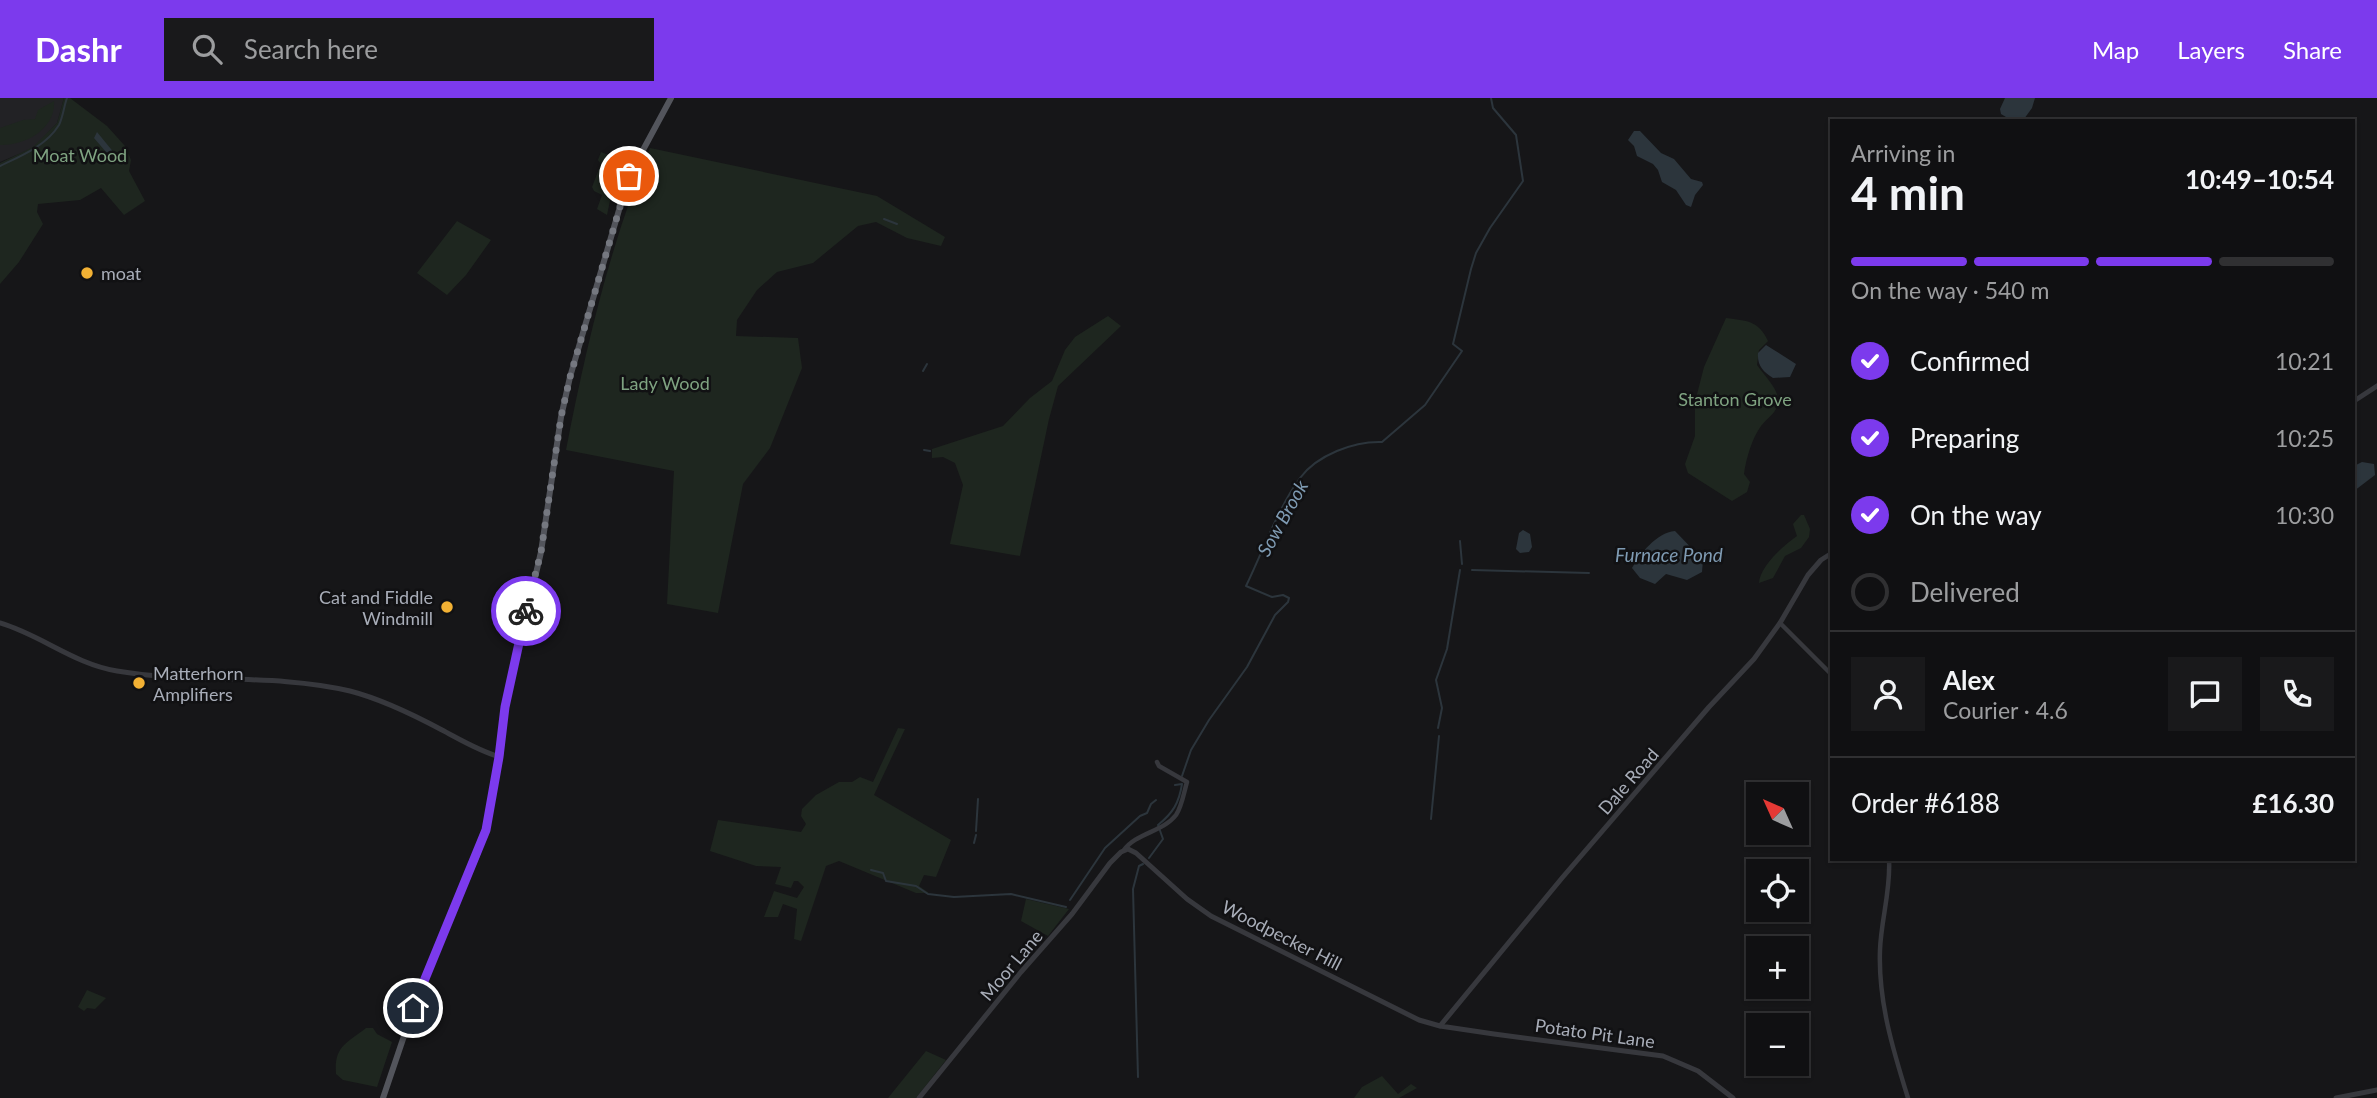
<!DOCTYPE html>
<meta charset="utf-8">
<style>
:root{--surface:#101012;--page:#19191b;--text:#f1f3f6;--muted:#9c9d9f;--line:#303032;--accent:#7c3aed}
body{margin:0;font-family:Lato,sans-serif;background:var(--page);color:var(--text);height:100vh;display:flex;flex-direction:column;font-size:26px;white-space:nowrap}
*{box-sizing:border-box;margin:0}
p{font-size:23px;color:var(--muted)}
.icon{flex:none;width:38px;height:38px;fill:none;stroke:currentColor;stroke-width:2;stroke-linecap:round;stroke-linejoin:round}
.map{position:relative;flex:1;overflow:hidden}
.details{position:absolute;left:1830px;top:21px;width:525px;height:742px;display:flex;flex-direction:column;background:var(--surface);border-radius:0px;box-shadow:0 2px 5px #0004,0 0 0 2px var(--line)}
.details>*{flex:none}
.needle{width:46px;rotate:315deg}
.buttons{position:absolute;left:1746px;top:684px;display:grid;gap:14px}
.buttons a{display:grid;place-items:center;width:63px;height:63px;border-radius:0px;background:var(--surface);box-shadow:0 2px 5px #0004,0 0 0 2px var(--line);font-size:35px}
.pin{position:absolute;display:grid;place-items:center;width:60px;height:60px;color:#fff;margin:-30px;border:4px solid #fff;border-radius:50%;box-shadow:0 2px 7px #0007}
.courier{position:absolute;display:grid;place-items:center;width:70px;height:70px;margin:-35px;border:5px solid #7c3aed;border-radius:50%;background:#fff;color:#222;box-shadow:0 2px 9px #0007}
.head em{font-style:normal;font-weight:700}
.head div{display:flex;flex-direction:column-reverse}
.head{display:flex;align-items:center;justify-content:space-between;height:119px;padding:0 21px}
h1{font-size:46px;font-weight:700;line-height:52px}
.bar{display:grid;grid-template-columns:repeat(4,1fr);gap:10px 7px;align-content:center;height:84px;padding:0 21px}
.bar i{height:9px;border-radius:5px;background:var(--line)}
.bar .current{background:var(--accent)}
.bar p{grid-column:span 4}
.line{display:flex;align-items:center;gap:18px;padding:0 21px;border-top:2px solid var(--line)}
.line div{flex:1}
.round{display:grid;place-items:center;flex:none;width:74px;height:74px;border-radius:0px;background:var(--page)}
ol{padding:0 21px;list-style:none}
li{display:flex;align-items:center;gap:21px;height:77px}
li p{margin-inline-start:auto}
li .icon{padding:7px;border-radius:50%;background:var(--accent);color:#fff;stroke-width:4}
li:last-child{color:var(--muted)}
li i{width:38px;height:38px;border:4px solid var(--line);border-radius:50%}
header{display:flex;align-items:center;gap:42px;box-sizing:border-box;height:98px;padding:0 35px;background:var(--accent);color:#fff}
header strong{font-size:33px}
nav{display:flex;gap:38px;margin-inline-start:auto;font-size:24px}
.search{width:490px;height:63px;background:var(--page);display:flex;align-items:center;gap:18px;box-sizing:border-box;padding:0 24px;border-radius:0px;color:var(--muted);font-size:26px}
.map>svg:first-child{display:block}
</style>
<header>
<strong>Dashr</strong>
<div class="search"><svg class="icon" aria-label="search" viewBox="0 0 24 24"><circle cx="10" cy="10" r="6"/><path d="M15 15l6 6"/></svg>Search here</div>
<nav><a>Map</a><a>Layers</a><a>Share</a></nav>
</header>
<div class="map">
<svg width="2377" height="1000" viewBox="0 0 2377 1000">
<rect width="100%" height="100%" fill="#161618"/>
<path fill="#222225" d="M 0,0 L 64,0 L 57,25 L 33,50 L 0,64 Z"/>
<path fill="#1e261f" d="M 64,0 L 70,0 L 107,28 L 125,48 L 131,62 L 129,73 L 145,103 L 124,117 L 101,90 L 80,102 L 38,106 L 37,114 L 43,126 L 19,164 L 0,186 L 0,65 L 33,49 L 57,25 Z
M 54,3 C 56,31 25,48 0,47 L 0,30 L 23,22 L 35,21 L 38,12 Z
M 650,50 L 877,98 L 945,139 L 941,148 L 907,140 L 876,124 L 858,128 L 813,165 L 777,174 L 757,192 L 737,222 L 736,238 L 798,240 L 802,270 L 770,350 L 743,386 L 718,515 L 667,506 L 674,373 L 566,352 C 586,249 610,146 650,50 Z
M 601,54 L 625,64 L 611,98 L 607,117 L 597,111 L 602,97 L 594,93 L 592,89 L 601,66 L 598,62 Z
M 457,123 L 491,142 L 466,177 L 447,197 L 417,175 Z
M 1108,218 L 1121,228 L 1058,288 L 1049,321 L 1020,458 L 950,446 L 963,387 L 955,365 L 943,359 L 932,360 L 932,351 L 1003,328 L 1030,300 L 1052,283 L 1065,252 L 1075,239 Z
M 1726,220 C 1747,223 1758,222 1768,243 L 1759,252 L 1757,267 C 1763,276 1776,288 1778,300 C 1780,313 1768,319 1761,328 C 1752,340 1746,361 1744,376 L 1750,384 L 1747,394 L 1732,403 L 1688,375 L 1685,366 L 1695,338 L 1695,304 L 1704,269 Z
M 1801,417 L 1804,417 L 1810,431 L 1809,439 L 1801,450 L 1785,458 L 1773,480 L 1759,485 C 1760,468 1783,448 1797,438 L 1793,426 Z
M 898,630 L 905,631 L 874,697 L 951,742 L 936,779 L 924,777 L 919,788 L 929,795 L 916,795 L 839,763 L 826,768 L 801,843 L 794,841 L 797,811 L 783,806 L 778,819 L 764,819 L 774,793 L 797,800 L 804,789 L 798,783 L 794,783 L 791,790 L 775,786 L 781,769 L 756,768 L 710,753 L 718,722 L 801,734 L 806,726 L 801,718 L 802,711 L 816,697 L 839,684 L 852,684 L 860,679 L 873,684 Z
M 1026,801 L 1069,811 L 1048,838 L 1021,823 Z
M 87,892 L 106,900 L 95,911 L 87,910 L 84,913 L 78,909 Z
M 366,930 L 373,930 L 377,936 L 392,944 L 377,989 L 343,982 L 336,976 C 334,948 346,946 366,930 Z
M 926,953 L 946,962 L 916,1000 L 888,1000 Z
M 1382,978 L 1398,996 L 1411,986 L 1417,990 L 1399,1000 L 1354,1000 L 1362,989 Z"/>
<path fill="#2c353c" d="M 2005,0 L 2035,0 L 2032,10 L 2024,21 L 2006,19 L 2001,16 L 2000,11 Z
M 1634,33 L 1640,33 L 1661,55 L 1674,61 L 1691,81 L 1702,84 L 1703,87 L 1695,97 L 1691,109 L 1686,107 L 1676,92 L 1662,84 L 1658,72 L 1653,66 L 1637,58 L 1634,48 L 1628,42 Z
M 97,34 L 115,56 L 107,64 L 104,62 L 106,54 L 94,40 Z
M 1766,247 L 1796,266 L 1790,279 L 1773,280 C 1763,274 1757,267 1758,255 Z
M 2362,364 L 2374,366 L 2375,377 L 2354,393 L 2354,368 Z
M 1523,432 L 1530,436 L 1532,449 L 1529,454 L 1520,455 L 1516,451 L 1519,435 Z
M 1675,433 L 1703,462 L 1702,474 L 1687,482 L 1666,476 L 1655,486 L 1640,480 L 1632,470 C 1641,455 1656,435 1675,433 Z"/>
<g fill="none" stroke-linecap="round" stroke-linejoin="round">
<path stroke="#2c353c" stroke-width="2" d="M 0,68 C 21,58 46,48 59,27 C 63,19 64,8 67,0
M 884,121 L 897,126
M 923,273 L 927,266
M 924,352 L 930,353
M 1460,443 L 1462,466
M 1472,472 L 1589,475
M 1438,630 L 1442,610 L 1436,582 L 1447,551 L 1460,472
M 1182,678 L 1191,652 L 1209,622 L 1247,569 L 1275,517 L 1288,504 L 1289,500 L 1283,497 L 1272,499 L 1246,488 C 1262,455 1279,408 1300,380 C 1317,357 1354,343 1382,344 L 1425,307 L 1462,253 L 1453,246 L 1471,171 L 1476,155 L 1490,130 L 1523,83 L 1516,37 L 1493,10 L 1491,0
M 1431,721 L 1439,638
M 976,733 L 978,701
M 974,745 L 976,737
M 1149,760 L 1163,741 L 1158,727 C 1173,715 1179,705 1182,686 L 1175,687
M 871,772 L 883,775 L 886,783 L 916,788 L 928,796 L 954,799 L 1011,796 L 1066,809
M 1070,802 L 1105,750 L 1140,718 L 1147,715 L 1151,706 L 1156,702
M 1138,979 L 1133,791 L 1139,768 L 1143,766"/>
<path stroke="#37383d" stroke-width="4.5" d="M 1780,525 L 1832,577
M 1124,752 C 1136,735 1163,734 1176,717 C 1182,708 1184,694 1187,684 L 1159,668 L 1157,664
M 1889,761 C 1891,792 1881,822 1880,852 C 1878,903 1893,952 1908,1000"/>
<path stroke="#37383d" stroke-width="5" d="M 2354,303 L 2377,288
M 0,525 C 41,537 74,566 117,573 C 194,586 274,575 350,593 C 381,601 414,617 442,632 C 461,642 479,653 500,659
M 1440,928 L 1562,780 L 1709,609 L 1754,561 L 1780,525 L 1808,477 L 1821,462 L 1832,455
M 919,1000 L 1021,874 L 1072,816 L 1110,765 L 1121,754 L 1128,751 L 1136,755 L 1187,801 L 1211,818 L 1419,922 L 1440,928 L 1494,936 L 1663,958 L 1698,973 L 1733,1000
M 2336,1000 L 2377,992"/>
<path stroke="#53555c" stroke-width="6" d="M 383,1000 L 421,888 L 477,757 L 486,732 L 500,659 L 505,609 L 541,454 L 561,319 L 570,279 L 629,78 L 671,0"/>
</g>
<g fill="none" stroke-linecap="round" stroke-linejoin="round">
<path stroke="#757880" stroke-width="7" stroke-dasharray="0 12.6" d="M 526,513 L 541,454 L 561,319 L 570,279 L 629,78"/>
<path stroke="#7c3aed" stroke-width="9" d="M 413,910 L 486,732 L 499,659 L 505,609 L 526,513"/>
</g>
<g fill="#f2b134" stroke="#111113" stroke-width="2.5">
<circle cx="87" cy="175" r="7"/>
<circle cx="447" cy="509" r="7"/>
<circle cx="139" cy="585" r="7"/>
</g>
<g text-anchor="middle" dominant-baseline="central" stroke-width="5" stroke-linejoin="round" paint-order="stroke">
<g font-size="18" fill="#7fa381" stroke="#111113">
<text x="80" y="57">Moat Wood</text>
<text x="665" y="285">Lady Wood</text>
<text x="1735" y="301">Stanton Grove</text>
</g>
<g font-size="18" fill="#a8adb8" stroke="#111113" text-anchor="start">
<text x="101" y="175">moat</text>
<text x="433" y="499" text-anchor="end">Cat and Fiddle<tspan x="433" dy="21">Windmill</tspan></text>
<text x="153" y="575">Matterhorn<tspan x="153" dy="21">Amplifiers</tspan></text>
</g>
<g font-size="18" fill="#a8adb8" stroke="#111113">
<text transform="translate(1628 683) rotate(-49)">Dale Road</text>
<text transform="translate(1282 837) rotate(27)">Woodpecker Hill</text>
<text transform="translate(1011 867) rotate(-50)">Moor Lane</text>
<text transform="translate(1595 935) rotate(8)">Potato Pit Lane</text>
</g>
<g font-size="19" font-style="italic" fill="#7f9bb3" stroke="#111113">
<text transform="translate(1282 420) rotate(-61)">Sow Brook</text>
<text x="1669" y="456">Furnace Pond</text>
</g>
</g>
</svg>
<div class="buttons">
<a><svg class="needle" viewBox="-14 -14 28 28"><path d="M0-13l5 13h-10z" fill="#e53935"/><path d="M0 13l5-13h-10z" fill="#9c9d9f"/></svg></a>
<a><svg class="icon" aria-label="locate" viewBox="0 0 24 24"><circle cx="12" cy="12" r="6"/><path d="M12 2v4M12 18v4M2 12h4M18 12h4"/></svg></a>
<a>+</a>
<a>−</a>
</div>
<div class="pin" style="left:629px;top:78px;background:#ea580c"><svg class="icon" aria-label="bag" viewBox="0 0 24 24"><path d="M5 8h14l-1 12H6zM9 8a3 3 0 0 1 6 0"/></svg></div>
<div class="pin" style="left:413px;top:910px;background:#1f2937"><svg class="icon" aria-label="home" viewBox="0 0 24 24"><path d="M3 11l9-7 9 7M6 9v11h12V9"/></svg></div>
<div class="courier" style="left:526px;top:513px"><svg class="icon" aria-label="bike" viewBox="0 0 24 24"><circle cx="6" cy="16" r="4"/><circle cx="18" cy="16" r="4"/><path d="M6 16l4-8h5l3 8M10 8l3 8H6M13 5h3"/></svg></div>
<section class="details">
<div class="head"><div><h1>4 min</h1><p>Arriving in</p></div><em>10:49–10:54</em></div>
<div class="bar"><i class="current"></i><i class="current"></i><i class="current"></i><i></i><p>On the way · 540 m</p></div>
<ol>
<li><svg class="icon" aria-label="check" viewBox="0 0 24 24"><path d="M5 12l5 5 9-10"/></svg>Confirmed<p>10:21</p></li>
<li><svg class="icon" aria-label="check" viewBox="0 0 24 24"><path d="M5 12l5 5 9-10"/></svg>Preparing<p>10:25</p></li>
<li><svg class="icon" aria-label="check" viewBox="0 0 24 24"><path d="M5 12l5 5 9-10"/></svg>On the way<p>10:30</p></li>
<li><i></i>Delivered</li>
</ol>
<div class="line" style="height:126px"><a class="round"><svg class="icon" aria-label="person" viewBox="0 0 24 24"><circle cx="12" cy="8" r="4"/><path d="M4 21q1-7 8-7t8 7"/></svg></a><div><b>Alex</b><p>Courier · 4.6</p></div><a class="round"><svg class="icon" aria-label="chat" viewBox="0 0 24 24"><path d="M4 5h16v11H9l-5 4z"/></svg></a><a class="round"><svg class="icon" aria-label="phone" viewBox="0 0 24 24"><path d="M5 4h4l2 5-3 2q2 4 5 5l2-3 5 2v4C11 20 4 13 5 4z"/></svg></a></div>
<div class="line" style="height:91px"><div>Order #6188</div><b>£16.30</b></div>
</section>
</div>
